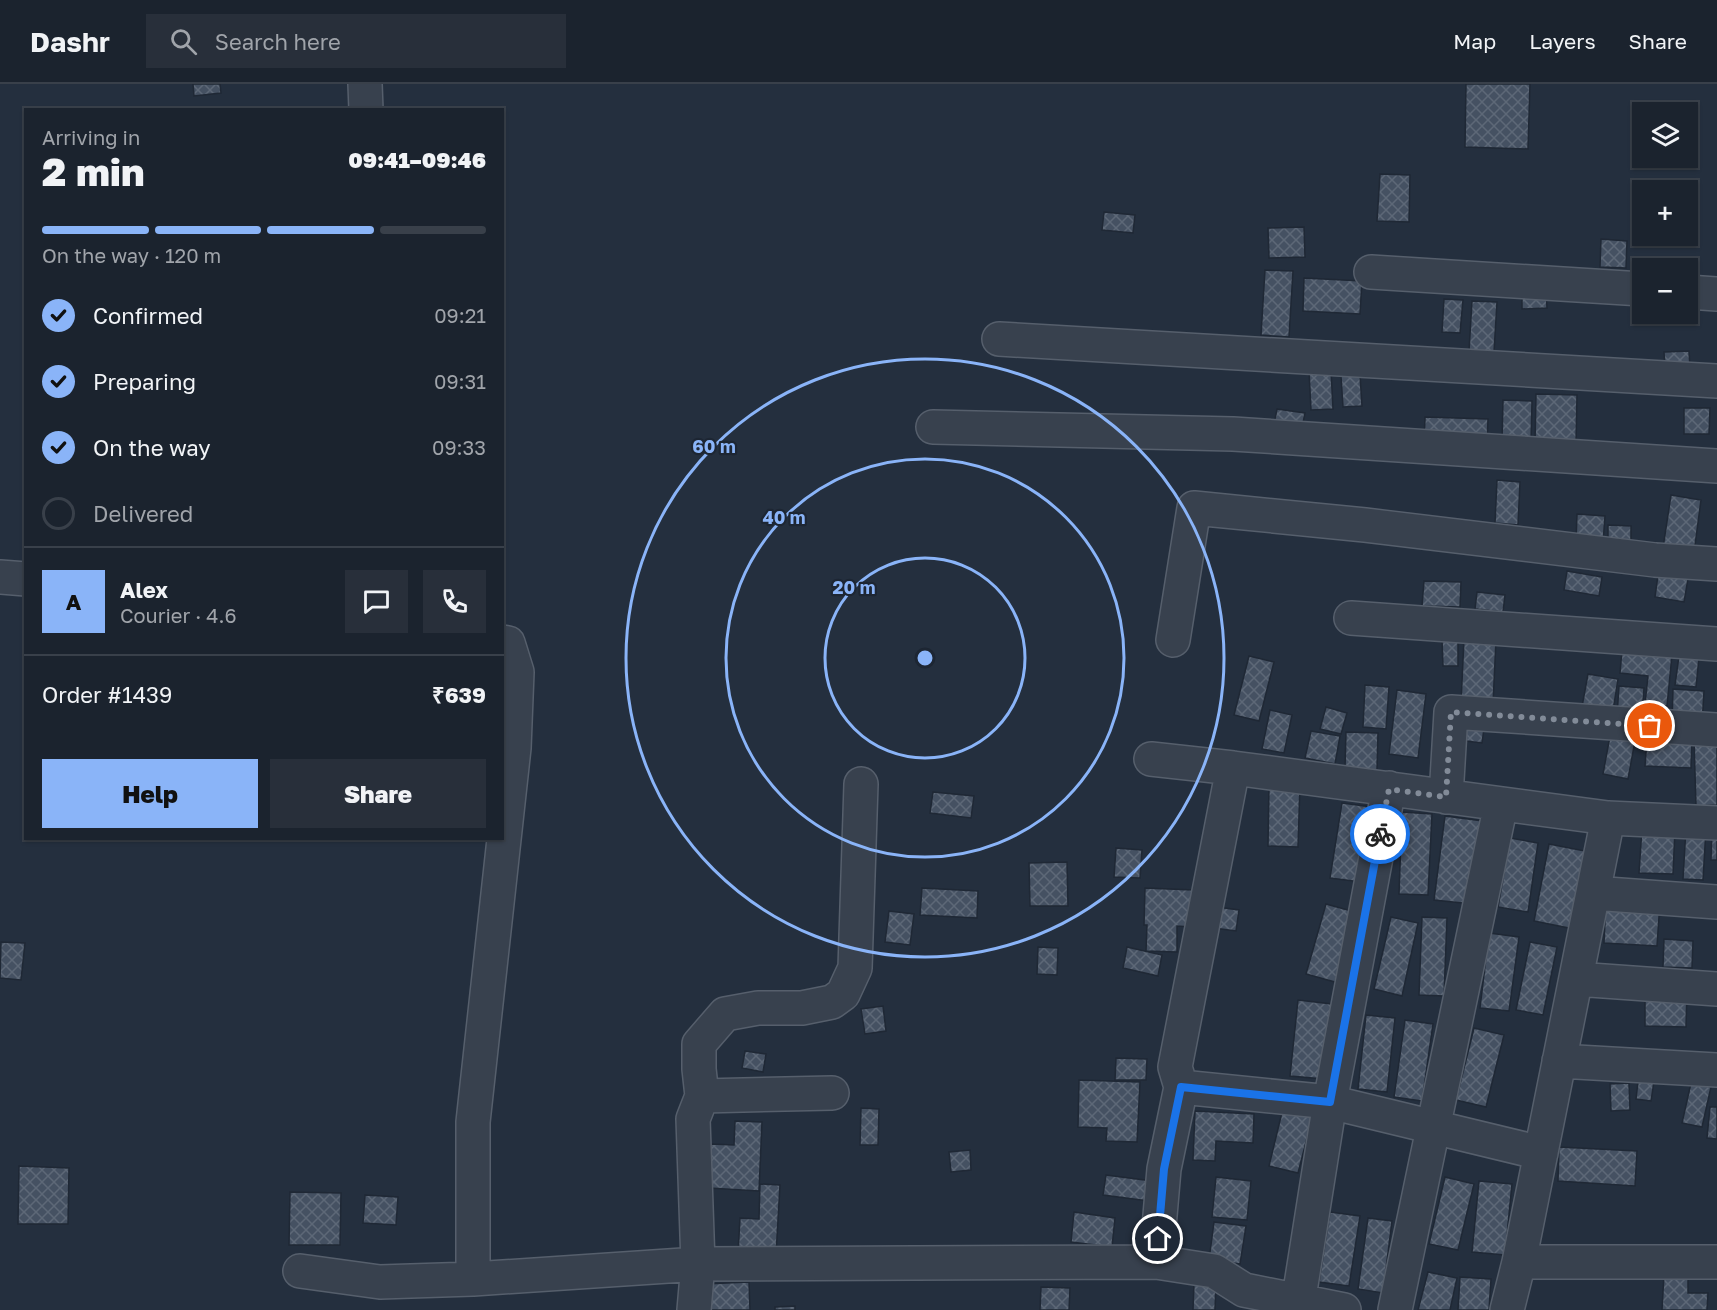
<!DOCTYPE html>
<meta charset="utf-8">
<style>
:root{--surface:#1b232e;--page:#282f3a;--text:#f1f3f6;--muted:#a0a4aa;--line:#39404a;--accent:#8ab4f8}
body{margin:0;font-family:"Golos Text",sans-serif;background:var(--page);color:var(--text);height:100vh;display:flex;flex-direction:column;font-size:22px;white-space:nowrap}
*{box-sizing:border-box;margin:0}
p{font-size:20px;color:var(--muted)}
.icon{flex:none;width:33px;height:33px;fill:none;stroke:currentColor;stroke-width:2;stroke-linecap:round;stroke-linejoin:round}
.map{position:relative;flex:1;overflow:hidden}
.panel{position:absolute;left:24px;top:24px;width:480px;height:732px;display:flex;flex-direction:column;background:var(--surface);border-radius:0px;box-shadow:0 2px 4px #0004,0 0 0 2px var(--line)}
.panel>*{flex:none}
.buttons{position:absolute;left:1632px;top:18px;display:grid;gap:12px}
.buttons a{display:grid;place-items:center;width:66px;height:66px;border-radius:0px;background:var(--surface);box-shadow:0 2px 4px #0004,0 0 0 2px var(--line);font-size:30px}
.pin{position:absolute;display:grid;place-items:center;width:51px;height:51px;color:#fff;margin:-26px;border:3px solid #fff;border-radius:50%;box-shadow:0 2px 6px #0007}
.courier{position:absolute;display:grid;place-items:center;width:60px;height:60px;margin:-30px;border:4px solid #1a73e8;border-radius:50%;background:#fff;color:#222;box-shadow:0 2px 8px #0007}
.summary em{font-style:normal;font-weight:800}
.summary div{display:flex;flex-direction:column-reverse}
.summary{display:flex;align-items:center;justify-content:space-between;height:102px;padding:0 18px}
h1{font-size:39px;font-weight:800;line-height:45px}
.bar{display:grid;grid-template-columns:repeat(4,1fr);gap:9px 6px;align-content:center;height:72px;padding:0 18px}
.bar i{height:8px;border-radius:4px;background:var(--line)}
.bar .on{background:var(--accent)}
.bar p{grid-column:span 4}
.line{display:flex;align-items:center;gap:15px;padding:0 18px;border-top:2px solid var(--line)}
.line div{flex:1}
.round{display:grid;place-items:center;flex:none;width:63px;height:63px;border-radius:0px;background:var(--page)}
ol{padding:0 18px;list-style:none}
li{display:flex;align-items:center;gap:18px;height:66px}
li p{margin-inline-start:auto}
li .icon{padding:6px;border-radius:50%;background:var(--accent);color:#111;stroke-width:4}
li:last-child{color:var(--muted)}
li i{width:33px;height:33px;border:3px solid var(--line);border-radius:50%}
.primary-button{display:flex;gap:12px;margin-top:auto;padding:12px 18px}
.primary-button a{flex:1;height:69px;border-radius:0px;background:var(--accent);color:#111;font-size:24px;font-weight:800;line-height:69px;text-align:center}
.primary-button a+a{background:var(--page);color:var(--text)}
header{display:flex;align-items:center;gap:36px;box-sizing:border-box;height:84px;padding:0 30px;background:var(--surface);border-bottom:2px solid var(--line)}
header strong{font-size:28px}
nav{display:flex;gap:33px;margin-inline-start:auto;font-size:21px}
.search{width:420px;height:54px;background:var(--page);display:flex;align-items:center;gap:15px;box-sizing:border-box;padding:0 21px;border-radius:0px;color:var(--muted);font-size:22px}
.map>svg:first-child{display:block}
</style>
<header>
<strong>Dashr</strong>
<div class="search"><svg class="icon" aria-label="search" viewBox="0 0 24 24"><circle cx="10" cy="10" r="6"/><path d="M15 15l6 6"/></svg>Search here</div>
<nav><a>Map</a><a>Layers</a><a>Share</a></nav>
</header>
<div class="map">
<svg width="1717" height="1226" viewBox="0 0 1717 1226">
<defs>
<pattern id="building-cross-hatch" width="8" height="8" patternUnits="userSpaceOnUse" patternTransform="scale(1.5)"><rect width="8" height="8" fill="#455162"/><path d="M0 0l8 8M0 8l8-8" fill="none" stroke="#5d6877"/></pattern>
</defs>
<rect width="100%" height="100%" fill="#242f3e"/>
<path fill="url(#building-cross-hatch)" stroke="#1f2835" stroke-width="1.5" d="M 193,0 L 220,0 L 221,9 L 194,12 Z
M 1466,0 L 1530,0 L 1528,65 L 1465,63 Z
M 1380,90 L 1410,91 L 1409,138 L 1377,137 Z
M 1104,128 L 1135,131 L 1133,149 L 1102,146 Z
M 1304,143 L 1305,173 L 1269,174 L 1268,144 Z
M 1601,155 L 1627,157 L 1626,184 L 1600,183 Z
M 1265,186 L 1293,187 L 1289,253 L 1261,251 Z
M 1304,194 L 1362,197 L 1360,230 L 1303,227 Z
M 1546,205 L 1547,224 L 1522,225 L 1522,206 Z
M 1444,215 L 1463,216 L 1460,249 L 1442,248 Z
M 1472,217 L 1497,218 L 1494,268 L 1469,267 Z
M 1689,267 L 1690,284 L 1665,285 L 1664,268 Z
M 1331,286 L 1333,325 L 1311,326 L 1309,287 Z
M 1360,291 L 1362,322 L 1343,323 L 1341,292 Z
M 1536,310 L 1577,311 L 1576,360 L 1535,359 Z
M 1503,316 L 1532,317 L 1531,359 L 1502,358 Z
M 1684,324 L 1710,324 L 1709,350 L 1684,350 Z
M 1277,325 L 1305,329 L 1301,349 L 1273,345 Z
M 1425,333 L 1488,335 L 1487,362 L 1424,360 Z
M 1497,396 L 1520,398 L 1518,441 L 1495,439 Z
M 1671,411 L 1701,416 L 1694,469 L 1663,464 Z
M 1577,430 L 1605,432 L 1603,459 L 1576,458 Z
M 1608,441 L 1631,442 L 1631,463 L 1608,463 Z
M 1567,487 L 1602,493 L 1599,512 L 1564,506 Z
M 1658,491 L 1688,495 L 1684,518 L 1655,513 Z
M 1424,497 L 1461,498 L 1460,523 L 1422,522 Z
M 1477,508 L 1505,511 L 1503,528 L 1475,525 Z
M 1464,555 L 1496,556 L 1493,620 L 1461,619 Z
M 1442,556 L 1458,556 L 1458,582 L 1443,582 Z
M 1622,566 L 1672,571 L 1667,622 L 1645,620 L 1648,592 L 1620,589 Z
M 1249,572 L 1274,578 L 1259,637 L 1234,631 Z
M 1679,572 L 1699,574 L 1696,603 L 1675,601 Z
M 1588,590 L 1618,595 L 1612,633 L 1581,628 Z
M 1365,601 L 1389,603 L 1386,645 L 1363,643 Z
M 1619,602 L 1644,604 L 1642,634 L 1617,632 Z
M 1673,605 L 1704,607 L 1702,641 L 1672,639 Z
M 1397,606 L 1426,610 L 1418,674 L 1389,670 Z
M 1326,623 L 1347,629 L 1341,650 L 1320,645 Z
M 1270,626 L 1292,631 L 1284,669 L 1262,665 Z
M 1462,633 L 1485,637 L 1482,659 L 1458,656 Z
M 1311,647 L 1340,652 L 1335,680 L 1305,674 Z
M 1346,648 L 1378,649 L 1377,686 L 1345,684 Z
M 1610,652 L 1635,657 L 1628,695 L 1603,690 Z
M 1647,655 L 1692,657 L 1691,684 L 1645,682 Z
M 1717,655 L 1717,721 L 1696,722 L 1694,656 Z
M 1269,700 L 1300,700 L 1298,763 L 1268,762 Z
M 933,708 L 974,712 L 971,734 L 930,729 Z
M 1342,719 L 1372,723 L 1361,798 L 1330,794 Z
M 1402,728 L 1432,730 L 1428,811 L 1399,810 Z
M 1445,732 L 1483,737 L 1472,820 L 1434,816 Z
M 1712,742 L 1717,743 L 1717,776 L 1711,776 Z
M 1642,744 L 1675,746 L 1673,790 L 1639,789 Z
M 1686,744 L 1706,745 L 1703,796 L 1683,795 Z
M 1510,754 L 1538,759 L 1528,828 L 1498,823 Z
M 1549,760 L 1585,767 L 1569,844 L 1534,837 Z
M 1116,764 L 1142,766 L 1140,794 L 1114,793 Z
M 1067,778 L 1068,822 L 1030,822 L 1029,779 Z
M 922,804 L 978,807 L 977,834 L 920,831 Z
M 1145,804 L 1193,806 L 1191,843 L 1177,842 L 1177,868 L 1146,867 L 1147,841 L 1144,841 Z
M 1606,815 L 1660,818 L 1657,862 L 1604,859 Z
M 1326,820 L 1355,828 L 1335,898 L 1306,890 Z
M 1217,823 L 1239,826 L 1236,847 L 1214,844 Z
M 889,827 L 914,830 L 910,861 L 885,858 Z
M 1391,833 L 1418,839 L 1402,912 L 1374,905 Z
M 1422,833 L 1447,834 L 1444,912 L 1419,911 Z
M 1489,849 L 1519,853 L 1509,927 L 1480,924 Z
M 1664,855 L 1693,857 L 1692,884 L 1663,883 Z
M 1,858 L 25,859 L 21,896 L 0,894 Z
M 1530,858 L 1557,863 L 1543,931 L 1516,926 Z
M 1038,863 L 1058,864 L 1057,891 L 1037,890 Z
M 1127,863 L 1162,871 L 1158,892 L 1123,884 Z
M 1645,907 L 1687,907 L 1686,943 L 1645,942 Z
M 1298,916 L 1332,920 L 1324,995 L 1290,992 Z
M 883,922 L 886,947 L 865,950 L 861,925 Z
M 1366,931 L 1395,934 L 1387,1008 L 1358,1005 Z
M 1405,936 L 1433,940 L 1422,1017 L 1394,1013 Z
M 1474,944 L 1504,951 L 1486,1023 L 1456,1016 Z
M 745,967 L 766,970 L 763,988 L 742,984 Z
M 1116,974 L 1147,975 L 1146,996 L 1115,996 Z
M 1639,989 L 1655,991 L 1651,1017 L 1636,1015 Z
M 1079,996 L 1140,998 L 1137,1058 L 1106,1057 L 1107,1044 L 1078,1043 Z
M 1629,999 L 1630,1026 L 1611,1027 L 1610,1000 Z
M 1691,999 L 1711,1003 L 1702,1043 L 1682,1039 Z
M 1285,1016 L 1315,1023 L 1298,1089 L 1269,1082 Z
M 1710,1023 L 1717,1023 L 1717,1055 L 1707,1054 Z
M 861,1024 L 879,1025 L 878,1061 L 860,1061 Z
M 1195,1027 L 1254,1030 L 1253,1059 L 1216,1057 L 1215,1077 L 1193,1076 Z
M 735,1037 L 762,1038 L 759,1107 L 709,1104 L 711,1060 L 734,1061 Z
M 1559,1063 L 1637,1067 L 1635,1102 L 1558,1097 Z
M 970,1066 L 971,1086 L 951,1088 L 949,1068 Z
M 19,1082 L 69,1084 L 68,1140 L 18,1140 Z
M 1106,1091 L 1152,1097 L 1149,1117 L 1103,1111 Z
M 1216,1093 L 1251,1097 L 1247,1136 L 1212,1133 Z
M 1445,1093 L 1474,1100 L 1458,1166 L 1429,1160 Z
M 1479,1097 L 1512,1100 L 1505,1171 L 1472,1168 Z
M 760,1100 L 780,1101 L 776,1171 L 738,1169 L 740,1134 L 759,1135 Z
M 290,1108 L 341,1109 L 340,1161 L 289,1161 Z
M 365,1111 L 398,1113 L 396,1141 L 363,1139 Z
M 1074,1128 L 1115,1134 L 1112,1163 L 1071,1158 Z
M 1330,1128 L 1360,1132 L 1349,1202 L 1319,1198 Z
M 1368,1134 L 1392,1137 L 1383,1209 L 1358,1205 Z
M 1214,1138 L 1246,1142 L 1240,1180 L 1209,1176 Z
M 1428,1188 L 1457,1194 L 1450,1226 L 1418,1226 Z
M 1664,1190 L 1688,1191 L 1688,1209 L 1708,1209 L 1707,1226 L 1662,1226 Z
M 1460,1193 L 1491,1195 L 1489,1226 L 1458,1226 Z
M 749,1198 L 750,1226 L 706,1226 L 705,1200 Z
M 1194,1199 L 1216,1200 L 1215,1226 L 1193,1226 Z
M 1041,1203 L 1070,1204 L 1069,1226 L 1040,1226 Z
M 795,1222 L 795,1226 L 775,1226 L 775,1223 Z"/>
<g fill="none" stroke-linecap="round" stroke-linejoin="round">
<defs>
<path id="minor" d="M 365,0 L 366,26
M 1371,188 L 1642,205
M 1688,208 L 1717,210
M 999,255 L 1717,297
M 933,343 L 1233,350 L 1717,382
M 0,493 L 26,495
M 1351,534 L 1717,560
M 1173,556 L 1194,424 L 1365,441 L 1655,476 L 1717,480
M 1151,675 L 1233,684 L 1608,734 L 1717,739
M 1446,713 L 1451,628 L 1717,646
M 1593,809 L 1717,818
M 1576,895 L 1717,905
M 1559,977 L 1717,986
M 1181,1003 L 1330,1018 L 1541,1069
M 702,1012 L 832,1009
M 1156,1178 L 1164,1085 L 1181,1003 L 1175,983 L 1233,684
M 1519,1178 L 1717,1178
M 300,1187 L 380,1198 L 473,1195 L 698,1180 L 1156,1178 L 1214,1187 L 1244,1206 L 1344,1226
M 473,1195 L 473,1038 L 514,664 L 517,588 L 508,559 L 502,558
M 694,1226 L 698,1180 L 693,1035 L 702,1012 L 699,985 L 699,960 L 725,930 L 758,924 L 802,924 L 832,918 L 843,910 L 855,884 L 861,700
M 1297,1226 L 1330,1018 L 1389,704
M 1395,1226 L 1501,720
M 1507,1226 L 1519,1178 L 1608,734"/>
</defs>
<use href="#minor" stroke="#565f6c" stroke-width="36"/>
<use href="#minor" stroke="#38414e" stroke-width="33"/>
</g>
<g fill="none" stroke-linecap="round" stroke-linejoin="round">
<path stroke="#828b98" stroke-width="6" stroke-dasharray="0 10.8" d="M 1380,750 L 1389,705 L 1446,713 L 1451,628 L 1650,642"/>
<path stroke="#1a73e8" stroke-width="8" d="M 1158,1155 L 1164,1085 L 1181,1003 L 1330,1018 L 1380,750"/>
</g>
<g fill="none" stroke="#8ab4f8" stroke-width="3">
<circle cx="925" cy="574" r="100"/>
<circle cx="925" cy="574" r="199"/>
<circle cx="925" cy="574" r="299"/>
</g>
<circle cx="925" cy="574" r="9" fill="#8ab4f8" stroke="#1d2633" stroke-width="3"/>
<g font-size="18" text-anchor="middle" font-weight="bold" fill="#8ab4f8" stroke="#1d2633" stroke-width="4.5" stroke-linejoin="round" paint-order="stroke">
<text x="714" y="369">60 m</text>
<text x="784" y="440">40 m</text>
<text x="854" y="510">20 m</text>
</g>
</svg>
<div class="buttons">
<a><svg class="icon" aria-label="layers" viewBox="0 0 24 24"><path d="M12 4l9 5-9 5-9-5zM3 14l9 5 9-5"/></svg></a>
<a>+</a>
<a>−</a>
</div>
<div class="pin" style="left:1650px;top:642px;background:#ea580c"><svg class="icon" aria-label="bag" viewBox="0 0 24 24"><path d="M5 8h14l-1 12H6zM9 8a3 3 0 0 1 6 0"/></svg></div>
<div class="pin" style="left:1158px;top:1155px;background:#1f2937"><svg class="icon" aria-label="home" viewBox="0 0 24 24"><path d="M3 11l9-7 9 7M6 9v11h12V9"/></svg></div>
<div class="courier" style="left:1380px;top:750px"><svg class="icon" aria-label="bike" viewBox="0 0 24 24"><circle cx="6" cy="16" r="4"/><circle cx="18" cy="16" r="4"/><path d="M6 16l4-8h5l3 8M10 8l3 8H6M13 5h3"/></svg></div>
<section class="panel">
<div class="summary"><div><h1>2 min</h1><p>Arriving in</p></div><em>09:41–09:46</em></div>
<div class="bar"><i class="on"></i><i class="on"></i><i class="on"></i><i></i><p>On the way · 120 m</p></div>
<ol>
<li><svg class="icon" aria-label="check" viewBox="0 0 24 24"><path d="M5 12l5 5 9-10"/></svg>Confirmed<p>09:21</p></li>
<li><svg class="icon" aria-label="check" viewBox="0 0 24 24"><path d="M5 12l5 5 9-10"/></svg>Preparing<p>09:31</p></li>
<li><svg class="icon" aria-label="check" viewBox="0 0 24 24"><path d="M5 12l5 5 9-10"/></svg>On the way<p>09:33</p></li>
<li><i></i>Delivered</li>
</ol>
<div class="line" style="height:108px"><b class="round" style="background:var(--accent);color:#111">A</b><div><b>Alex</b><p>Courier · 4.6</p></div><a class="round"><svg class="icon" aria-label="chat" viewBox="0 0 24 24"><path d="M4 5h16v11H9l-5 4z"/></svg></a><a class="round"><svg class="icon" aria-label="phone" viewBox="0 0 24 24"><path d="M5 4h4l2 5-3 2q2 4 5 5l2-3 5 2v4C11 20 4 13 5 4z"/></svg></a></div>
<div class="line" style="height:78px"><div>Order #1439</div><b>₹639</b></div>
<div class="primary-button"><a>Help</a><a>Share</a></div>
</section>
</div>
